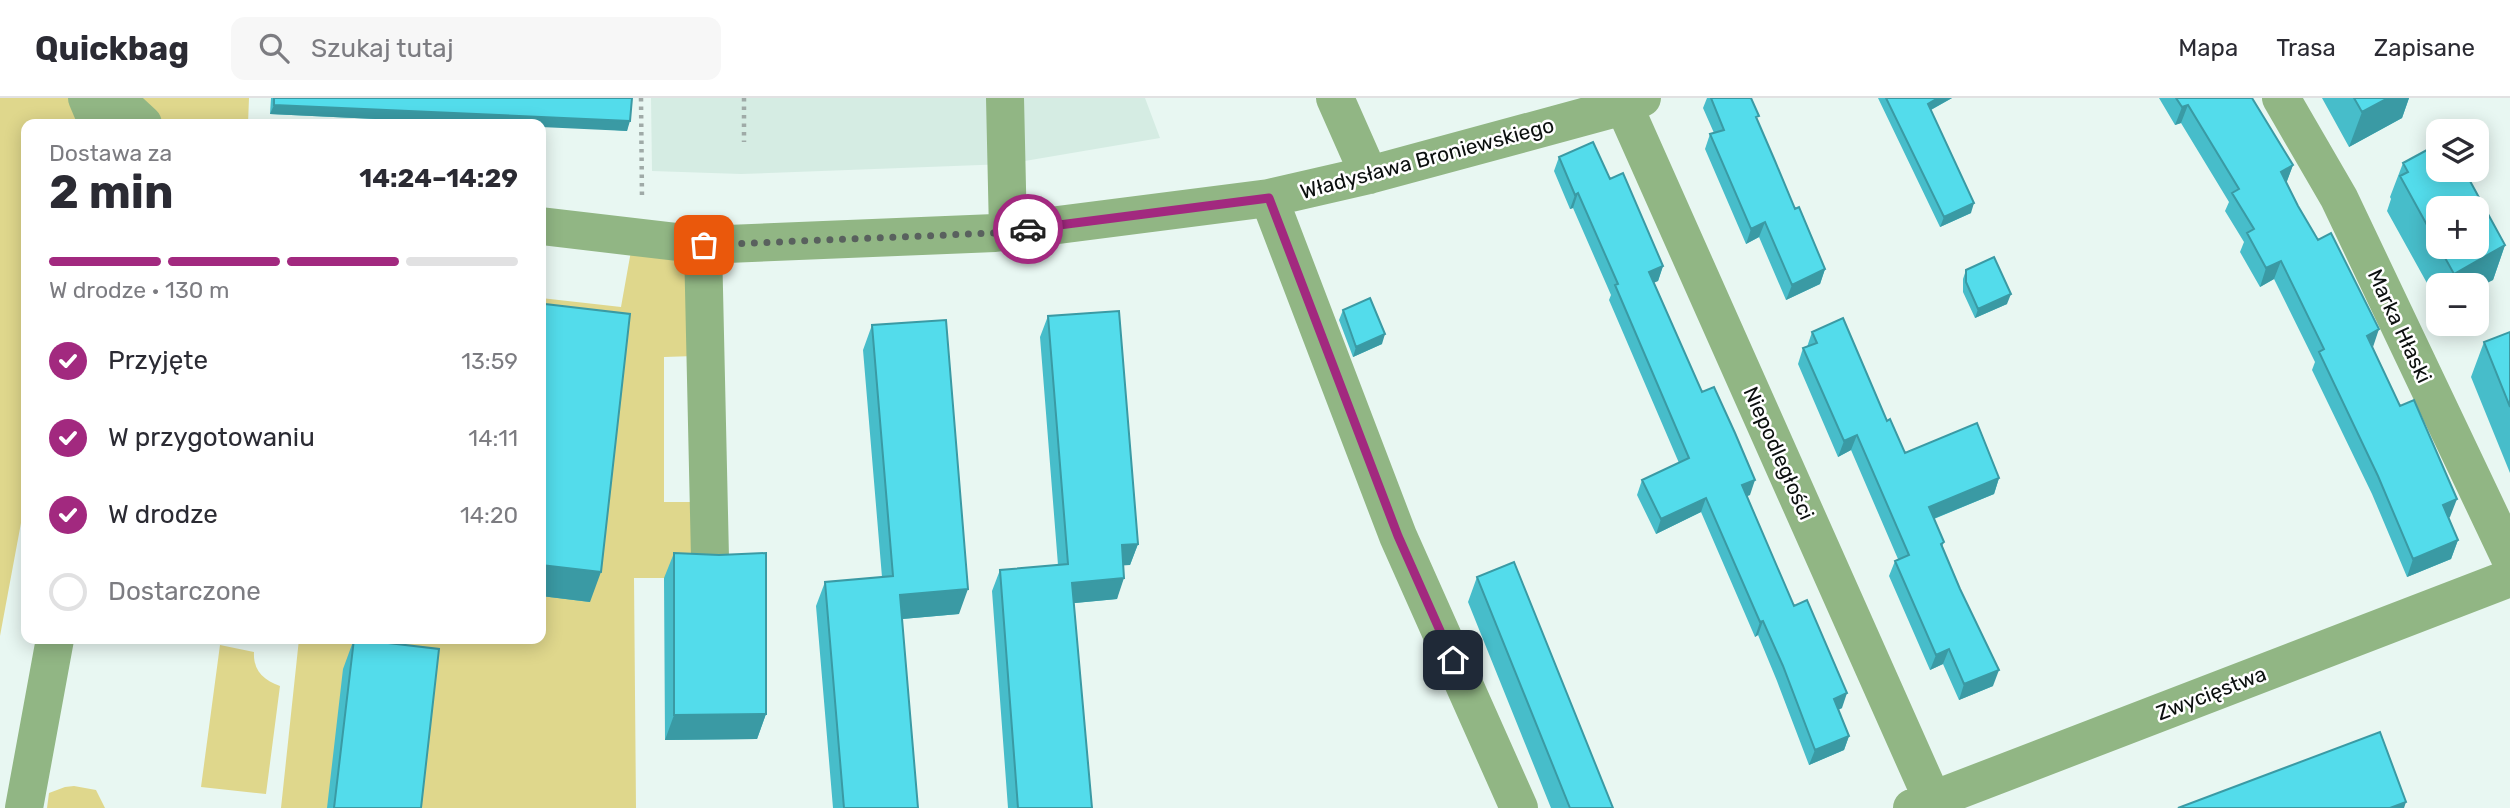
<!DOCTYPE html>
<html lang="pl">
<meta charset="utf-8">
<style>
:root{--surface:#fff;--page:#f7f7f7;--text:#2b2b33;--muted:#7c7c81;--line:#e1e1e2;--accent:#a2297f}
body{margin:0;font-family:Rubik,sans-serif;background:var(--page);color:var(--text);height:100vh;display:flex;flex-direction:column;font-size:26px;white-space:nowrap}
*{box-sizing:border-box;margin:0}
p{font-size:23px;color:var(--muted)}
.icon{flex:none;width:38px;height:38px;fill:none;stroke:currentColor;stroke-width:2;stroke-linecap:round;stroke-linejoin:round}
.map{position:relative;flex:1;overflow:hidden}
.details{position:absolute;left:21px;top:21px;width:525px;height:525px;display:flex;flex-direction:column;background:var(--surface);border-radius:14px;box-shadow:0 4px 18px #0003}
.details>*{flex:none}
.controls{position:absolute;left:2426px;top:21px;display:grid;gap:14px}
.controls a{display:grid;place-items:center;width:63px;height:63px;border-radius:14px;background:var(--surface);box-shadow:0 4px 18px #0003;font-size:35px}
.pin{position:absolute;display:grid;place-items:center;width:60px;height:60px;color:#fff;margin:-30px;border-radius:14px;box-shadow:0 4px 10px #0006}
.courier{position:absolute;display:grid;place-items:center;width:70px;height:70px;margin:-35px;border:5px solid #a2297f;border-radius:50%;background:#fff;color:#222;box-shadow:0 2px 9px #0007}
.headline em{font-style:normal;font-weight:700}
.headline div{display:flex;flex-direction:column-reverse}
.headline{display:flex;align-items:center;justify-content:space-between;height:119px;padding:0 28px}
h1{font-size:46px;font-weight:700;line-height:52px}
.bar{display:grid;grid-template-columns:repeat(4,1fr);gap:10px 7px;align-content:center;height:84px;padding:0 28px}
.bar i{height:9px;border-radius:5px;background:var(--line)}
.bar .selected{background:var(--accent)}
.bar p{grid-column:span 4}
ol{padding:0 28px;list-style:none}
li{display:flex;align-items:center;gap:21px;height:77px}
li p{margin-inline-start:auto}
li .icon{padding:7px;border-radius:50%;background:var(--accent);color:#fff;stroke-width:4}
li:last-child{color:var(--muted)}
li i{width:38px;height:38px;border:4px solid var(--line);border-radius:50%}
header{display:flex;align-items:center;gap:42px;box-sizing:border-box;height:98px;padding:0 35px;background:var(--surface);border-bottom:2px solid var(--line)}
header strong{font-size:33px}
nav{display:flex;gap:38px;margin-inline-start:auto;font-size:24px}
.search{width:490px;height:63px;background:var(--page);display:flex;align-items:center;gap:18px;box-sizing:border-box;padding:0 24px;border-radius:14px;color:var(--muted);font-size:26px}
.map>svg:first-child{display:block}
</style>
<header>
<strong>Quickbag</strong>
<div class="search"><svg class="icon" aria-label="search" viewBox="0 0 24 24"><circle cx="10" cy="10" r="6"/><path d="M15 15l6 6"/></svg>Szukaj tutaj</div>
<nav><a>Mapa</a><a>Trasa</a><a>Zapisane</a></nav>
</header>
<div class="map">
<svg width="2510" height="710" viewBox="0 0 2510 710">
<rect width="100%" height="100%" fill="#e8f7f2"/>
<path fill="#d5ece3" d="M 651,0 L 1145,0 L 1160,40 L 1007,66 L 741,76 L 652,73 Z"/>
<path fill="#dfd78c" d="M 0,0 L 249,0 L 248,26 L 26,26 L 26,398 L 0,538 Z
M 631,153 L 675,161 L 686,170 L 695,258 L 664,259 L 664,404 L 694,404 L 693,480 L 634,480 L 636,710 L 281,710 L 299,541 L 440,541 L 461,544 L 462,541 L 541,541 L 541,200 L 621,209 Z
M 220,547 L 254,554 C 253,572 263,582 280,588 L 266,696 L 201,689 Z
M 74,688 L 96,692 L 105,710 L 47,710 L 49,695 L 65,689 Z"/>
<g fill="none" stroke-linecap="round" stroke-linejoin="round">
<path stroke="#9faaa7" stroke-width="4.5" stroke-dasharray="3.5 5" stroke-linecap="butt" d="M 641,0 L 642,101
M 744,0 L 744,44"/>
<path stroke="#91b684" stroke-width="38" d="M 87,0 L 98,26
M 115,0 L 143,26
M 1005,0 L 1008,134
M 1335,0 L 1369,77
M 2281,0 L 2339,100 L 2510,460
M 1624,8 L 1933,703
M 1269,100 L 1398,438 L 1519,710
M 541,128 L 703,147 L 995,135 L 1269,100 L 1369,77 L 1624,8 L 1642,0
M 703,147 L 710,460
M 24,710 L 55,541
M 1912,710 L 2510,480"/>
</g>
<path fill="#47bdca" fill-rule="evenodd" d="M 271,0 L 632,0 L 627,33 L 541,26 L 481,26 L 270,16 Z
M 1707,0 L 1751,0 L 1757,24 L 1795,111 L 1825,171 L 1820,186 L 1786,202 L 1759,139 L 1746,146 L 1705,51 L 1710,36 L 1714,35 L 1703,10 Z
M 1878,0 L 1952,0 L 1931,12 L 1971,115 L 1940,129 Z
M 2159,0 L 2252,0 L 2293,67 L 2286,85 L 2372,250 L 2450,419 L 2448,420 L 2458,442 L 2451,461 L 2407,479 L 2372,396 L 2312,272 L 2315,264 L 2274,181 L 2260,189 L 2240,154 L 2244,144 L 2225,113 L 2229,104 L 2181,25 L 2175,27 Z
M 2322,0 L 2409,0 L 2402,20 L 2349,49 Z
M 1559,59 L 1610,81 L 1663,168 L 1658,183 L 1654,184 L 1702,294 L 1750,397 L 1747,398 L 1794,508 L 1842,610 L 1838,612 L 1849,638 L 1844,652 L 1809,667 L 1777,583 L 1758,537 L 1755,539 L 1701,414 L 1656,436 L 1637,397 L 1642,382 L 1679,365 L 1609,202 L 1611,197 L 1573,110 L 1570,111 L 1554,73 Z
M 2403,65 L 2505,147 L 2493,182 L 2476,187 L 2438,187 L 2438,205 L 2387,113 L 2391,101 L 2390,99 ZM 2438,110 L 2476,149 L 2438,149 Z
M 1966,172 L 2007,206 L 1975,220 L 1963,194 L 1963,181 Z
M 545,206 L 590,504 L 541,498 L 541,217 Z
M 1343,212 L 1382,246 L 1353,259 L 1339,222 Z
M 1048,218 L 1138,446 L 1130,467 L 1124,467 L 1117,501 L 1074,505 L 1092,710 L 1008,710 L 992,493 L 1000,472 L 1058,467 L 1040,239 Z
M 872,227 L 959,516 L 902,521 L 918,710 L 833,710 L 816,508 L 825,484 L 882,479 L 863,252 Z
M 1812,234 L 1887,323 L 1905,355 L 1999,380 L 1994,396 L 1934,421 L 1944,444 L 1942,449 L 1993,588 L 1959,602 L 1943,566 L 1930,572 L 1889,478 L 1895,463 L 1898,461 L 1851,352 L 1838,359 L 1798,266 L 1803,250 L 1807,249 Z
M 2510,234 L 2510,375 L 2471,279 L 2484,244 Z
M 674,455 L 719,457 L 766,616 L 757,641 L 665,642 L 664,480 Z
M 1477,479 L 1613,710 L 1551,710 L 1468,504 Z
M 354,541 L 421,710 L 327,710 L 343,571 Z"/>
<path fill="#3a9aa4" d="M 1938,0 L 1952,0 L 1925,15 L 1928,6 Z
M 2388,0 L 2409,0 L 2402,20 L 2349,49 L 2362,14 Z
M 274,7 L 630,23 L 627,33 L 541,29 L 541,26 L 481,26 L 270,16 Z
M 2188,7 L 2181,25 L 2175,27 L 2182,9 Z
M 2293,67 L 2286,86 L 2281,74 Z
M 1578,95 L 1573,110 L 1570,111 L 1575,97 Z
M 1974,105 L 1971,115 L 1940,129 L 1944,119 Z
M 1765,124 L 1759,139 L 1746,146 L 1751,131 Z
M 2505,147 L 2493,182 L 2476,191 L 2476,187 L 2449,187 L 2454,176 Z
M 2281,163 L 2274,181 L 2260,189 L 2266,170 Z
M 1663,168 L 1658,183 L 1644,189 L 1649,174 Z
M 1825,171 L 1820,186 L 1786,202 L 1792,187 Z
M 2011,196 L 2007,206 L 1975,220 L 1978,211 Z
M 2379,231 L 2373,249 L 2367,238 Z
M 1385,236 L 1382,246 L 1353,259 L 1356,249 Z
M 1857,337 L 1851,352 L 1838,359 L 1844,343 Z
M 1999,380 L 1994,396 L 1923,425 L 1929,409 Z
M 1755,382 L 1750,397 L 1736,402 L 1742,387 Z
M 1706,400 L 1701,414 L 1656,436 L 1661,421 Z
M 2457,401 L 2450,419 L 2436,425 L 2443,407 Z
M 2458,442 L 2451,461 L 2407,479 L 2413,461 Z
M 1138,446 L 1130,467 L 1114,468 L 1122,447 Z
M 541,467 L 601,474 L 590,504 L 541,498 Z
M 1124,480 L 1117,501 L 1065,506 L 1072,485 Z
M 968,491 L 959,516 L 891,522 L 900,497 Z
M 1763,523 L 1758,537 L 1755,539 L 1760,524 Z
M 1949,551 L 1943,566 L 1930,572 L 1936,557 Z
M 1999,572 L 1993,588 L 1959,602 L 1964,586 Z
M 1847,595 L 1842,610 L 1828,616 L 1834,601 Z
M 766,616 L 757,641 L 665,642 L 674,617 Z
M 1849,638 L 1844,652 L 1809,667 L 1815,652 Z
M 2406,704 L 2404,710 L 2390,710 Z"/>
<path fill="#53dceb" stroke="#3a9aa4" stroke-width="2" d="M 274,0 L 632,0 L 630,23 L 274,7 Z
M 1711,0 L 1751,0 L 1759,18 L 1756,19 L 1775,63 L 1795,111 L 1799,109 L 1825,171 L 1792,187 L 1765,124 L 1751,131 L 1710,36 L 1724,32 Z
M 1886,0 L 1938,0 L 1928,6 L 1974,105 L 1944,119 Z
M 2176,0 L 2252,0 L 2293,67 L 2281,74 L 2298,108 L 2318,142 L 2331,135 L 2379,231 L 2367,238 L 2400,308 L 2414,302 L 2457,401 L 2443,407 L 2458,442 L 2413,461 L 2378,378 L 2319,254 L 2324,251 L 2281,163 L 2266,170 L 2247,135 L 2254,131 L 2232,95 L 2239,91 L 2188,7 L 2182,9 Z
M 2354,0 L 2388,0 L 2362,14 Z
M 1593,44 L 1610,81 L 1623,75 L 1663,168 L 1649,174 L 1702,294 L 1714,289 L 1735,335 L 1755,382 L 1742,387 L 1794,508 L 1807,502 L 1847,595 L 1834,601 L 1849,638 L 1815,652 L 1783,568 L 1763,523 L 1760,524 L 1706,400 L 1661,421 L 1642,382 L 1689,360 L 1615,187 L 1618,186 L 1578,95 L 1575,97 L 1559,59 Z
M 2438,46 L 2438,72 L 2464,72 L 2505,147 L 2454,176 L 2439,149 L 2476,149 L 2476,110 L 2438,110 L 2438,147 L 2400,78 L 2408,74 L 2403,65 Z
M 1994,159 L 2011,196 L 1978,211 L 1966,184 L 1966,172 Z
M 1370,200 L 1385,236 L 1356,249 L 1343,212 Z
M 545,206 L 630,216 L 601,474 L 541,467 L 541,240 Z
M 1119,213 L 1138,446 L 1122,447 L 1124,480 L 1072,485 L 1092,710 L 1018,710 L 1000,472 L 1068,466 L 1048,218 Z
M 1843,220 L 1887,323 L 1890,321 L 1905,355 L 1977,325 L 1999,380 L 1929,409 L 1944,444 L 1941,446 L 1960,491 L 1999,572 L 1964,586 L 1949,551 L 1936,557 L 1895,463 L 1909,457 L 1857,337 L 1844,343 L 1803,250 L 1817,245 L 1812,234 Z
M 946,222 L 968,491 L 900,497 L 918,710 L 844,710 L 825,484 L 893,478 L 872,227 Z
M 2510,234 L 2510,309 L 2484,244 Z
M 674,455 L 719,457 L 766,455 L 766,616 L 674,617 Z
M 1514,464 L 1613,710 L 1570,710 L 1477,479 Z
M 354,541 L 439,551 L 421,710 L 334,710 Z
M 2380,634 L 2406,704 L 2390,710 L 2178,710 Z"/>
<g fill="none" stroke-linecap="round" stroke-linejoin="round">
<path stroke="#59615e" stroke-width="7" stroke-dasharray="0 12.6" d="M 704,147 L 995,135 L 1028,131"/>
<path stroke="#a2297f" stroke-width="9" d="M 1028,131 L 1269,100 L 1398,438 L 1453,562"/>
</g>
<g text-anchor="middle" dominant-baseline="central" stroke-width="5" stroke-linejoin="round" paint-order="stroke">
<g font-size="21" fill="#0c100f" stroke="#fff">
<text transform="translate(1427 60) rotate(-15)">Władysława Broniewskiego</text>
<text transform="translate(2400 228) rotate(65)">Marka Hłaski</text>
<text transform="translate(1779 355) rotate(66)">Niepodległości</text>
<text transform="translate(2211 595) rotate(-21)">Zwycięstwa</text>
</g>
</g>
</svg>
<div class="controls">
<a><svg class="icon" aria-label="layers" viewBox="0 0 24 24"><path d="M12 4l9 5-9 5-9-5zM3 14l9 5 9-5"/></svg></a>
<a>+</a>
<a>−</a>
</div>
<div class="pin" style="left:704px;top:147px;background:#ea580c"><svg class="icon" aria-label="bag" viewBox="0 0 24 24"><path d="M5 8h14l-1 12H6zM9 8a3 3 0 0 1 6 0"/></svg></div>
<div class="pin" style="left:1453px;top:562px;background:#1f2937"><svg class="icon" aria-label="home" viewBox="0 0 24 24"><path d="M3 11l9-7 9 7M6 9v11h12V9"/></svg></div>
<div class="courier" style="left:1028px;top:131px"><svg class="icon" aria-label="car" viewBox="0 0 24 24"><path d="M5 17H2v-5l4-1 3-4h7l3 4 3 1v5h-3M9 17h6M6 11h13"/><circle cx="7" cy="17" r="2"/><circle cx="17" cy="17" r="2"/></svg></div>
<section class="details">
<div class="headline"><div><h1>2 min</h1><p>Dostawa za</p></div><em>14:24–14:29</em></div>
<div class="bar"><i class="selected"></i><i class="selected"></i><i class="selected"></i><i></i><p>W drodze · 130 m</p></div>
<ol>
<li><svg class="icon" aria-label="check" viewBox="0 0 24 24"><path d="M5 12l5 5 9-10"/></svg>Przyjęte<p>13:59</p></li>
<li><svg class="icon" aria-label="check" viewBox="0 0 24 24"><path d="M5 12l5 5 9-10"/></svg>W przygotowaniu<p>14:11</p></li>
<li><svg class="icon" aria-label="check" viewBox="0 0 24 24"><path d="M5 12l5 5 9-10"/></svg>W drodze<p>14:20</p></li>
<li><i></i>Dostarczone</li>
</ol>
</section>
</div>
